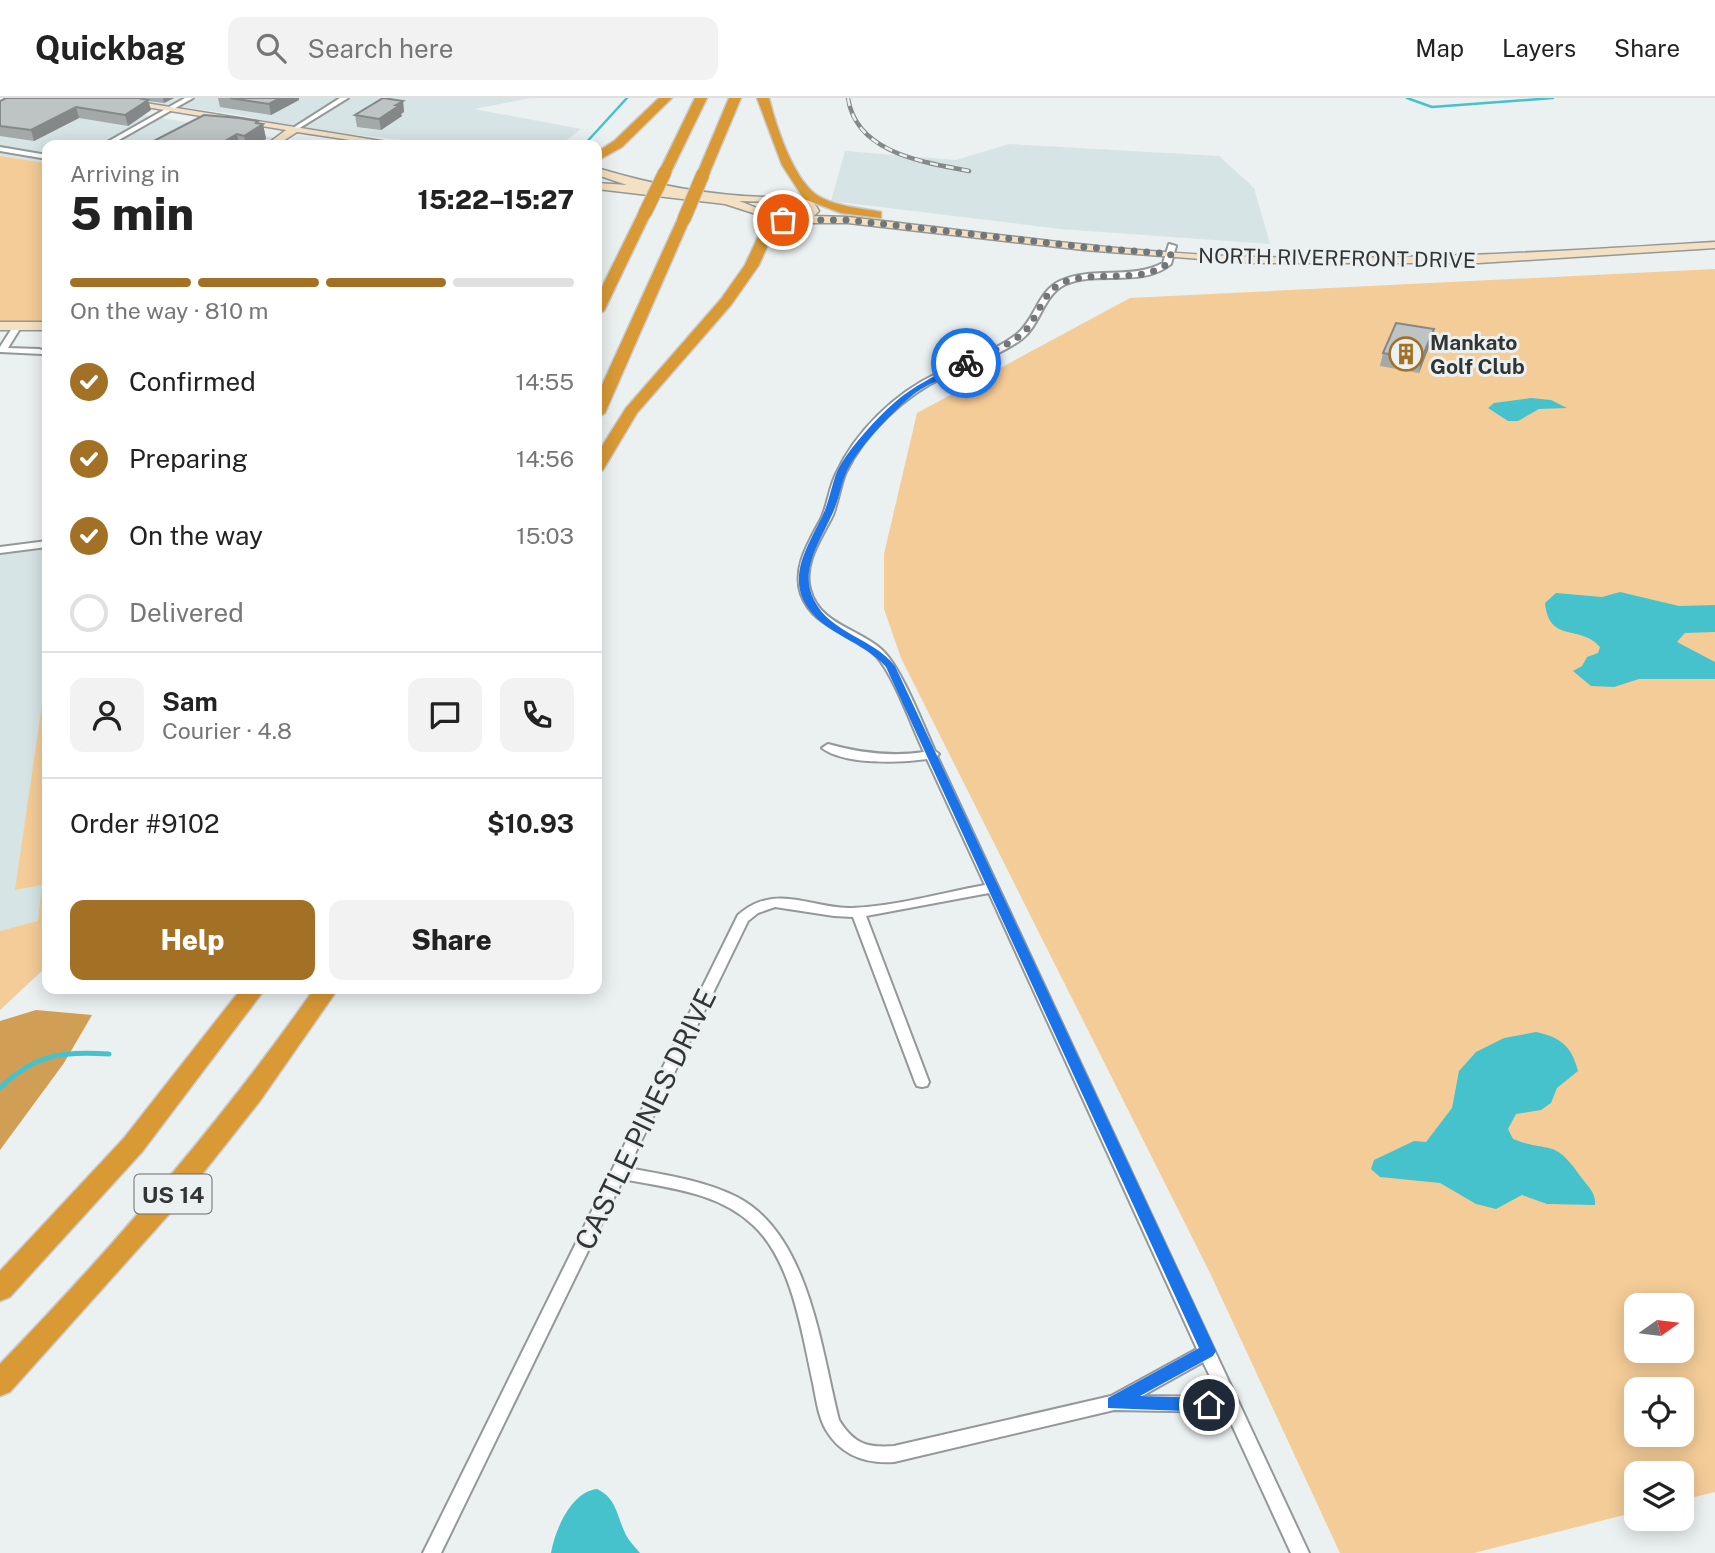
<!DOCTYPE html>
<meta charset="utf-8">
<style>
:root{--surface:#fff;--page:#f2f2f2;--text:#222;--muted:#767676;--line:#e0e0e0;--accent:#a27126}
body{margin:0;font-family:"Public Sans",sans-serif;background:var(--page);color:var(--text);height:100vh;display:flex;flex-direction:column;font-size:26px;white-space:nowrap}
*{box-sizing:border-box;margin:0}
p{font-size:23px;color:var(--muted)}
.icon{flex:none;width:38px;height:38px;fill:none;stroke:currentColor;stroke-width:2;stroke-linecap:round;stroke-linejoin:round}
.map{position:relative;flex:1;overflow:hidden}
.panel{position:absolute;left:42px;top:42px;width:560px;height:854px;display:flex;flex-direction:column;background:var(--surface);border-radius:14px;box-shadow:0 4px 18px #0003}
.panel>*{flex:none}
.needle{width:46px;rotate:76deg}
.buttons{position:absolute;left:1624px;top:1195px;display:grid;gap:14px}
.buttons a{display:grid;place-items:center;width:70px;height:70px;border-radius:14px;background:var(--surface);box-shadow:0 4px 18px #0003;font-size:35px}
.pin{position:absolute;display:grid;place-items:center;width:60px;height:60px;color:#fff;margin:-30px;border:4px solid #fff;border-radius:50%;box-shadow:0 2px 7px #0007}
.courier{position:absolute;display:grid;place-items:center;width:70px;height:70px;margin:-35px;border:5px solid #1a73e8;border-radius:50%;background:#fff;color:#222;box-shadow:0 2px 9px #0007}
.headline em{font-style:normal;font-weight:800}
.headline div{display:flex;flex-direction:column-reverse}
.headline{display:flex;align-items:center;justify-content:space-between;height:119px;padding:0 28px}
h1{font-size:46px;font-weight:800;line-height:52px}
.bar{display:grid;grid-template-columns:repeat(4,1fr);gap:10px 7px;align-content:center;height:84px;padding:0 28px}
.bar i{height:9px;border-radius:5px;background:var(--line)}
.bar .active{background:var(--accent)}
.bar p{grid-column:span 4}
.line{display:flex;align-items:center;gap:18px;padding:0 28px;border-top:2px solid var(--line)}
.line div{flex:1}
.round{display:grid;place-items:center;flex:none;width:74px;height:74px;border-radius:14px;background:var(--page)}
ol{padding:0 28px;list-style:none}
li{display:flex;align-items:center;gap:21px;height:77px}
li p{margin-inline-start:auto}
li .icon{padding:7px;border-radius:50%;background:var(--accent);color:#fff;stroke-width:4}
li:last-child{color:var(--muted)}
li i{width:38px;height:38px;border:4px solid var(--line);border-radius:50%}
.cta{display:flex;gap:14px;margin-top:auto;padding:14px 28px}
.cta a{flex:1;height:80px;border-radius:14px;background:var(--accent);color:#fff;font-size:28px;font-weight:800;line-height:80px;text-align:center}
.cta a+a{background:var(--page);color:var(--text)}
header{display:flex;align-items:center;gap:42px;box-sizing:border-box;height:98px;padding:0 35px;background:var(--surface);border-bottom:2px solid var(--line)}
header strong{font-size:33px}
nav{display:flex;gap:38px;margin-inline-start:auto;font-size:24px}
.search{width:490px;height:63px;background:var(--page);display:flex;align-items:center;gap:18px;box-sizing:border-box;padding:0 24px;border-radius:14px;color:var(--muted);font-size:26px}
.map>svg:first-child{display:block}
</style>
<header>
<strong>Quickbag</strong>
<div class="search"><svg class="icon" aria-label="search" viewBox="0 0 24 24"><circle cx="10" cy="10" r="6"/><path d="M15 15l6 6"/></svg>Search here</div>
<nav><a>Map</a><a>Layers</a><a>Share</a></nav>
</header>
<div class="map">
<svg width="1715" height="1455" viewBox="0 0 1715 1455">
<rect width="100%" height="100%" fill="#ebf0f0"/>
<path fill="#d6e4e5" d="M 45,0 L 208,28 L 314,47 L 47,47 L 47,65 L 0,58 L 0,5 Z
M 115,0 L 531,0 L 474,11 L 581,31 L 560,47 L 443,47 L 300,30 L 239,17 Z
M 1009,46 L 1219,58 L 1254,90 L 1270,146 L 1060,131 L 831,103 L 845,53 L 956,62 Z
M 47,449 L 47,868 L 0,912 L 0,455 Z"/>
<path fill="#f4cc97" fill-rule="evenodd" d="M 0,58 L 47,65 L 46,223 L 0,223 Z
M 1715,171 L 1715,1394 L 1682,1402 L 1682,1376 L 1636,1376 L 1636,1414 L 1474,1455 L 1340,1455 L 1210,1175 L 901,560 L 884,511 L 884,456 L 917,315 L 1130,200 ZM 1636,1208 L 1682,1208 L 1682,1253 L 1636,1253 ZM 1636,1292 L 1682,1292 L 1682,1337 L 1636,1337 Z
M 47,572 L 47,868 L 0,912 L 0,833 L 38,823 L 42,787 L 15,792 Z"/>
<path fill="#d19e56" d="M 36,912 L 92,917 L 64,965 L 0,1052 L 0,923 Z"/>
<path fill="#46c2cd" d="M 1531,300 L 1551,302 L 1567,310 L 1539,311 L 1518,323 L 1508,323 L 1488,310 L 1494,305 Z
M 1620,494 L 1679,508 L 1715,507 L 1715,534 L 1685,535 L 1677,544 L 1715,564 L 1715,581 L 1639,581 L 1614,589 L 1591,588 L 1573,573 L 1582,568 L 1587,559 L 1598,555 L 1600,549 C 1581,526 1549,546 1545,505 L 1556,495 L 1602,499 Z
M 1536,934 C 1561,939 1572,949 1578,973 L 1557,990 L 1551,1005 L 1541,1012 L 1516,1016 L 1508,1031 L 1513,1041 C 1552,1056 1553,1039 1581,1079 C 1588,1089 1596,1094 1595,1107 L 1547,1106 L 1522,1097 L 1496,1111 L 1476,1106 L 1440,1085 L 1380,1079 L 1371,1071 L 1374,1062 L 1414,1043 L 1426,1044 L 1452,1010 L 1459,973 L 1476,954 L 1504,940 Z
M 597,1391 C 617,1400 617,1419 626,1437 C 629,1443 635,1449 640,1455 L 551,1455 C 555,1432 571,1394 597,1391 Z"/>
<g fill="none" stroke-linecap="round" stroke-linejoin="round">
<path stroke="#46c2cd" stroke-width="2.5" d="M 1407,0 L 1432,9 L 1553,0
M 584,47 L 627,0"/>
<path stroke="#46c2cd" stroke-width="5" d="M 0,990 C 36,956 61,953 109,956"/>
<defs>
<path id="street" d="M 0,0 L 8,0 L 0,4 Z
M 185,0 L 193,0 L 110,47 L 102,47 Z
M 340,0 L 348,0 L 298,31 L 293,30 Z
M 0,49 L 47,57 L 47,61 L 0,53 Z
M 1169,146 L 1176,148 L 1171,166 C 1140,191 1097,171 1064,187 C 1043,198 1040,227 1022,241 C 999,258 971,266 946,278 C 905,297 864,335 845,376 C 840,389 838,404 833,417 C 822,440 803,464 810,491 C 819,526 857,530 881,551 C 901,568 923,627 935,653 L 939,656 L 937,658 L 1309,1455 L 1291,1455 L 1226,1314 L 1114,1312 L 894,1364 C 865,1366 841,1357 826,1332 C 818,1318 816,1300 813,1285 C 802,1235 792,1163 753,1127 C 718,1094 668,1090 623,1081 L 441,1455 L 423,1455 L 738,817 C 749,808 758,803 772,801 C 799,798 825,811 852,810 C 897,808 941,795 985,787 L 927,661 C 900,665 844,667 822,650 L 828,646 C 860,655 890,659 924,654 C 912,629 894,578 877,559 C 853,533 814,532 801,496 C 792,469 809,444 821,421 C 828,406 829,390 836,376 C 855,334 895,295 936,276 C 963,262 993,255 1017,236 C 1035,222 1038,193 1060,183 C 1093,168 1131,182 1163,165 ZM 989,795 L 1197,1251 L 1111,1298 L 894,1348 C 867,1350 854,1346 839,1322 C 821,1251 809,1136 737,1099 C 703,1082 665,1077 628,1070 L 748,823 L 758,815 L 775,809 L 834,818 L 853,819 L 915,984 L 917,988 L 922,989 L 927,988 L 929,984 L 866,818 ZM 1203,1264 L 1220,1299 L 1142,1298 Z
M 17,226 L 21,229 L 8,250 L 39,251 L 42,252 L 42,256 L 0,254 L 0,249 L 14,227 Z
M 47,443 L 47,449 L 0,455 L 0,449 Z"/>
<path id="secondary" d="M 91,0 L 114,0 L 406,47 L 383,47 L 297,34 L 277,47 L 266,47 L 286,32 Z
M 597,70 C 657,88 719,100 783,99 C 798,98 812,98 819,113 L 814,118 L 848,119 C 983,134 1119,155 1254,159 C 1408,163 1561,153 1715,144 L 1715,150 L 1479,165 L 1253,165 L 1084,152 L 848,125 L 784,125 L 725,106 L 597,91 L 597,85 L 627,87 L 597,77 ZM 739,103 L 798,105 L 806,107 L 808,112 C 787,126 761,111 739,103 Z
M 0,224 L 47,224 L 47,232 L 0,232 Z"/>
<path id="highway" d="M 659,0 L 672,0 L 622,49 L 597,63 L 597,54 L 614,43 Z
M 695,0 L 707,0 L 671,74 L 661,77 L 659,74 Z
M 729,0 L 741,0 L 709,76 L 699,79 L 697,76 Z
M 757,0 L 769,0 C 776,28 795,88 822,100 C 840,109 861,110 881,114 L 881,120 L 841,115 L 804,101 L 782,67 Z
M 640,112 L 651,115 L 604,213 L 597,217 L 597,199 Z
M 679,118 L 690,121 L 605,315 L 597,320 L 597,298 Z
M 784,119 L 795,122 L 773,135 L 759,167 L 731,207 L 637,315 L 603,372 L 597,374 L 597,356 L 626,310 L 721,201 L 745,167 L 762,130 Z
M 241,891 L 265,891 L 142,1054 L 10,1199 L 0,1203 L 0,1173 L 124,1040 Z
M 314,891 L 338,891 L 260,1003 L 181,1103 L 10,1294 L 0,1298 L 0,1266 C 114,1148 220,1025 314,891 Z"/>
</defs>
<use href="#street" stroke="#949898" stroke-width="4"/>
<use href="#secondary" stroke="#949898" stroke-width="3"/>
<use href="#highway" stroke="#cacaca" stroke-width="3"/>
<use href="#street" fill="#fff" fill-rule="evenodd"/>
<use href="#secondary" fill="#f4e1c3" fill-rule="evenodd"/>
<use href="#highway" fill="#d99a36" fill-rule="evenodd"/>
<defs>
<path id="rail" d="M 848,0 C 856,55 923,64 969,73"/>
</defs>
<use href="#rail" stroke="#858989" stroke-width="4.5"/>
<use href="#rail" stroke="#ebf0f0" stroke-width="2.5" stroke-dasharray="8" stroke-linecap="butt"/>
<defs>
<path id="highway-bridge" d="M 645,115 L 665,74
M 684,121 L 703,76"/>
</defs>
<use href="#highway-bridge" stroke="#cacaca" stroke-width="15" stroke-linecap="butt"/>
<use href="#highway-bridge" stroke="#d99a36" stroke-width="13"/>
</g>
<path fill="#a3a8a8" d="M 6,0 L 174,0 L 164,5 L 148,3 L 151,12 L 128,28 L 79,20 L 34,43 L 0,38 L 0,3 Z
M 218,0 L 299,0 L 299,2 L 271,17 L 220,9 Z
M 403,3 L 404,14 L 401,16 L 402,18 L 381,32 L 357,29 L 355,17 Z
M 258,23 L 259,26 L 263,26 L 266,41 L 256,47 L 146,47 Z
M 1434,231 L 1431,244 L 1419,275 L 1380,268 L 1383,255 Z"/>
<path fill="#858888" d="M 163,0 L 174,0 L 164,5 Z
M 280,0 L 299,0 L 299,2 L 271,17 L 269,6 Z
M 148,2 L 151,12 L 128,28 L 125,17 Z
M 403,3 L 404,14 L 401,16 L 402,18 L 381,32 L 379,21 Z
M 76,9 L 79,20 L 34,43 L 31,32 Z
M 258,23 L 260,28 L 263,26 L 266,41 L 256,47 L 246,47 L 244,38 Z
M 237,36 L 239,47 L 218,47 Z
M 1434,231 L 1431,244 L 1419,275 L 1421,262 Z"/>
<path fill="#bec3c3" stroke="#858888" stroke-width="2" d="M 6,0 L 138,0 L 148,2 L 125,17 L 76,9 L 31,32 L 0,28 L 0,3 Z
M 230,0 L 280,0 L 269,6 Z
M 383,0 L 403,3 L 396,7 L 400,7 L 379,21 L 355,17 Z
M 204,17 L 239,20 L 258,23 L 256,25 L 263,26 L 244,38 L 237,36 L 218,47 L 146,47 Z
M 1396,225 L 1434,231 L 1421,262 L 1383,255 Z"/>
<path fill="#1a73e8" d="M 963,263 L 970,265 C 953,278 931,283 914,296 C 894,312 863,345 850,367 C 842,380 840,398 834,412 C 822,441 798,471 814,502 C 830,535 873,540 895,568 L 1216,1253 L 1213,1258 L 1140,1298 L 1209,1300 L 1217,1307 L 1209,1314 L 1108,1310 L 1108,1300 L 1199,1250 L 886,569 C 863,543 825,537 806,507 C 786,474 813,441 825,412 C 831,397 833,379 841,366 C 854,345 876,321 894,305 C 914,287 939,276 963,263 Z"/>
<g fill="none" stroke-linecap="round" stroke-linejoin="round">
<path stroke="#737676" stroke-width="7" stroke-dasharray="0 12.6" d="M 783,122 L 848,122 L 1084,149 L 1171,156 L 1167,166 C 1138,187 1095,171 1062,185 C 1042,194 1038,221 1023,235 C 1008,249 984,256 966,265"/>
</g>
<defs>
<symbol id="building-ring" viewBox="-11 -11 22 22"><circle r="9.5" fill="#ebf0f0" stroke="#a27126" stroke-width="1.5"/><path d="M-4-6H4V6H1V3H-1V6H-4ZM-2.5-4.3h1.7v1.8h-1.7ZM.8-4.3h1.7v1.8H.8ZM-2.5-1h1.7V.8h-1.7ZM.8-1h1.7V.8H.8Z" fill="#a27126"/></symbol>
</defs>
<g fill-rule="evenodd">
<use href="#building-ring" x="1387" y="237" width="38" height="38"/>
</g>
<g text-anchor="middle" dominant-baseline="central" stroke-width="6" stroke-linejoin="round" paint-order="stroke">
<g font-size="21" fill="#333535" stroke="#ebf0f0">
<text transform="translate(1337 160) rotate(1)">NORTH RIVERFRONT DRIVE</text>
</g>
<g font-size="21" font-weight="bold" fill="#333535" stroke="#ebf0f0" text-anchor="start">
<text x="1430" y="244">Mankato<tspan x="1430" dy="24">Golf Club</tspan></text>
</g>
<rect fill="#ebf0f0" stroke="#6a6d6d" stroke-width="2" x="134.5" y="1076.5" width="77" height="39" rx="5"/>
<g font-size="23" font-weight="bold" fill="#333535">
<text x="173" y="1096">US 14</text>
</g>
<g font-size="28" fill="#333535" stroke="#ebf0f0">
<text transform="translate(645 1021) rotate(-64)">CASTLE PINES DRIVE</text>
</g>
</g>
</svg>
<div class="buttons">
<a><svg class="needle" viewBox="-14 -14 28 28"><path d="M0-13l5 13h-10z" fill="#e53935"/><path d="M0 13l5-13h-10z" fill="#767676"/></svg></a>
<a><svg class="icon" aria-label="locate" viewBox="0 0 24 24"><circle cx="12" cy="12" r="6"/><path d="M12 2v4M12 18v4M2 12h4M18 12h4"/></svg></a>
<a><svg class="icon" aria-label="layers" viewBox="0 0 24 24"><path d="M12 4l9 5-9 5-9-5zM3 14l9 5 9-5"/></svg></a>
</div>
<div class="pin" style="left:783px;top:122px;background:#ea580c"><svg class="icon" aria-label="bag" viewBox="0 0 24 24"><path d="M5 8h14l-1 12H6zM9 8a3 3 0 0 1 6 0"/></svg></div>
<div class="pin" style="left:1209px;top:1307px;background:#1f2937"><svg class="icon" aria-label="home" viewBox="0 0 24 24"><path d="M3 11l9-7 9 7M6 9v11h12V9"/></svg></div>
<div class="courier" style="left:966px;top:265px"><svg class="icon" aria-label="bike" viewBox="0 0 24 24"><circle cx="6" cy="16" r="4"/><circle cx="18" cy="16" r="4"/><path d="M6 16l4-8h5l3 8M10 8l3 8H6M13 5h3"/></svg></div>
<section class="panel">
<div class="headline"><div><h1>5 min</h1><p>Arriving in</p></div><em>15:22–15:27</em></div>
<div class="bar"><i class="active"></i><i class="active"></i><i class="active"></i><i></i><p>On the way · 810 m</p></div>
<ol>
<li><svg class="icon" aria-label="check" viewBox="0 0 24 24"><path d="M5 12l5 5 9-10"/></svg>Confirmed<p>14:55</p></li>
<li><svg class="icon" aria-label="check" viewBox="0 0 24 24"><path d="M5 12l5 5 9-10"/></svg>Preparing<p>14:56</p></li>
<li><svg class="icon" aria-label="check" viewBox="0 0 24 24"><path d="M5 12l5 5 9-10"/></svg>On the way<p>15:03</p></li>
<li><i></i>Delivered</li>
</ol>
<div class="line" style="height:126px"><a class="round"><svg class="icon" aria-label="person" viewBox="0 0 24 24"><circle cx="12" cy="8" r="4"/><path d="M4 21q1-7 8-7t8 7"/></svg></a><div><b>Sam</b><p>Courier · 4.8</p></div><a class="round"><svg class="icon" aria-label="chat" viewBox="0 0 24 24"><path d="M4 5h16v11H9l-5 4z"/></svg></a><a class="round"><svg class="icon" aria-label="phone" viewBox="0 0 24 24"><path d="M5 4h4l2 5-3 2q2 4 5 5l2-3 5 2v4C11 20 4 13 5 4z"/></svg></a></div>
<div class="line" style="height:91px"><div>Order #9102</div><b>$10.93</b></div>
<div class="cta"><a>Help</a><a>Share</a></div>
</section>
</div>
